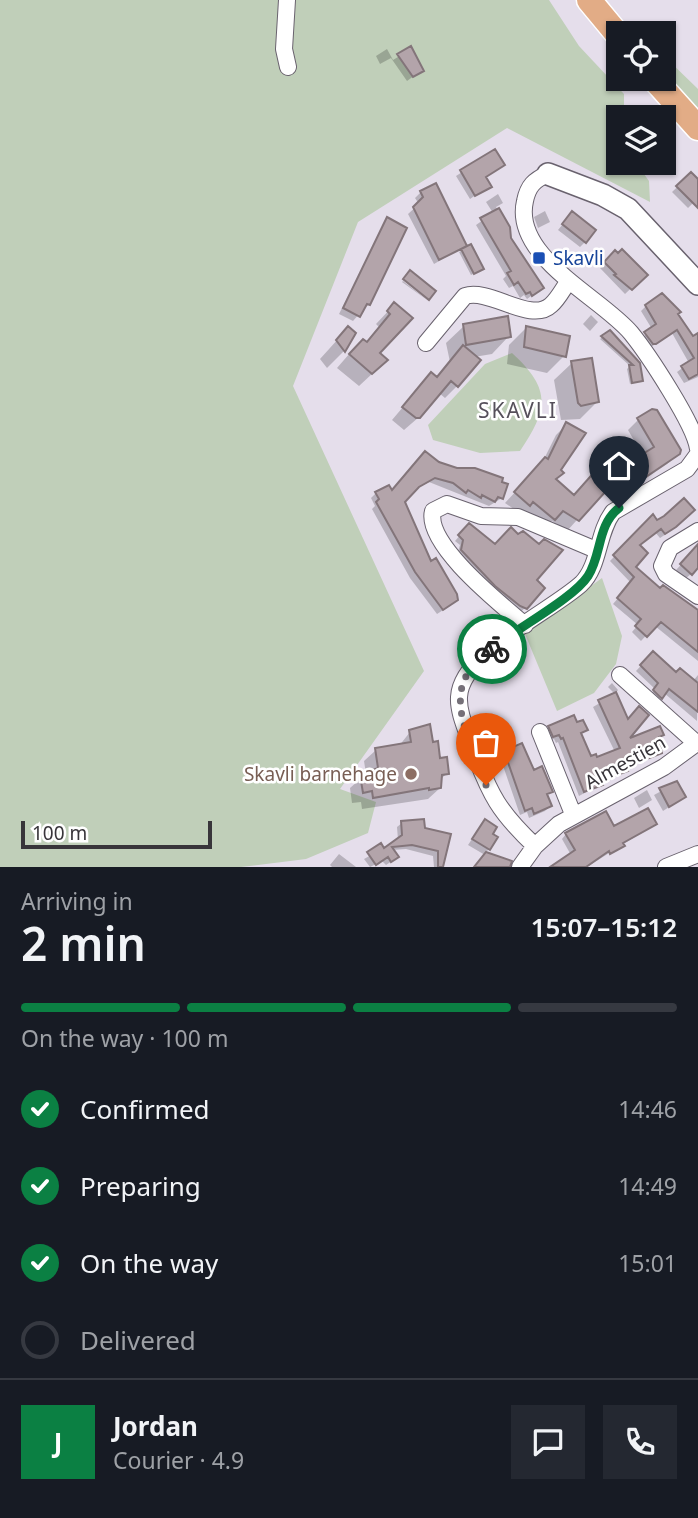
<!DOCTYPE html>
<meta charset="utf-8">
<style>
:root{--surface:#171b24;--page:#242831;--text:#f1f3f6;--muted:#9ea1a6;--line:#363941;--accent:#0b8043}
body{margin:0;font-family:"Noto Sans",sans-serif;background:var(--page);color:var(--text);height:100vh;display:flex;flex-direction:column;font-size:26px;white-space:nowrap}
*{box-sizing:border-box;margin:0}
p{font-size:23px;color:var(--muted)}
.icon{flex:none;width:38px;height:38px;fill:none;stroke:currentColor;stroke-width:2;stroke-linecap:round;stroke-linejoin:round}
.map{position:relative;height:867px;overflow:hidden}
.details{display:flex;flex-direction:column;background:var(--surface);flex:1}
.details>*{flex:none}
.buttons{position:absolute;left:606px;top:21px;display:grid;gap:14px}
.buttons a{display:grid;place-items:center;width:70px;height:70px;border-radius:0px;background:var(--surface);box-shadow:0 2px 5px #0004;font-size:35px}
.scale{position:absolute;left:21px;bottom:18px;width:191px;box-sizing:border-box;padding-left:7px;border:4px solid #38353a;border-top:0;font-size:19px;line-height:24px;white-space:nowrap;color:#38353a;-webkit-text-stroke:5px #fff;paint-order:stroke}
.pin{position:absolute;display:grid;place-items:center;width:60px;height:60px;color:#fff;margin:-72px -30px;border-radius:50% 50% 50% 0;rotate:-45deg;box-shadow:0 0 7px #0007}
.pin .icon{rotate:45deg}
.courier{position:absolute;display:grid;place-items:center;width:70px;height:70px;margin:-35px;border:5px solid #0b8043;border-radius:50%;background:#fff;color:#222;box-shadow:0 2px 9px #0007}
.summary em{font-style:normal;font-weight:600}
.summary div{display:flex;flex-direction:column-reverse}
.summary{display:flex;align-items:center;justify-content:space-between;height:119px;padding:0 21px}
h1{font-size:46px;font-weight:600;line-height:52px}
.bar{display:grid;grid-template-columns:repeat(4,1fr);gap:10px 7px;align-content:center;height:84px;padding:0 21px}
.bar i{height:9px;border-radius:5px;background:var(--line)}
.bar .on{background:var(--accent)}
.bar p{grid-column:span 4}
.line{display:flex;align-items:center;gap:18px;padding:0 21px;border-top:2px solid var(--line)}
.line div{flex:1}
.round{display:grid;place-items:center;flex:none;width:74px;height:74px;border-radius:0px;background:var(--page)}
ol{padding:0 21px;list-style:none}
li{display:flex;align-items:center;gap:21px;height:77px}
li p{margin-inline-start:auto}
li .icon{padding:7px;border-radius:50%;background:var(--accent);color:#fff;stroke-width:4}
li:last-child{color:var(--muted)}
li i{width:38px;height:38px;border:4px solid var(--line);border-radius:50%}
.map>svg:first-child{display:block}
</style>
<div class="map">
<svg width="698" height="867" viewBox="0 0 698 867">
<rect width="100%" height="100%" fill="#e5deeb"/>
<path fill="#c0cfb9" d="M 0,0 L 549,0 L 579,46 L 624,94 L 624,117 L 618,117 L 618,163 L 636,163 L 649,181 L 650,202 L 507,128 L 358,222 L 293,386 L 424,671 L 340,789 L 376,802 L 368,833 L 306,859 L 241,867 L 0,867 Z
M 663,55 L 698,89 L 698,113 L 663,75 Z
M 512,353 C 551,389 549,408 520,451 L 480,453 L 433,440 L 428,425 L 485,364 Z
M 602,578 L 622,636 L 616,664 L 594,693 L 557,711 L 525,634 Z"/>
<path fill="#0003" d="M 387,49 L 393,60 L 411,49 L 422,70 L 407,81 L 391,58 L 380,64 L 376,56 Z
M 495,151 L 503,165 L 484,178 L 489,186 L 470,199 L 456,176 Z
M 691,174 L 698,182 L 698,198 L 688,208 L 672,192 Z
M 421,192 L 465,246 L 434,264 L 408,214 L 419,204 L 415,198 Z
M 498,194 L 503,203 L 496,207 L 508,228 L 509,238 L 542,288 L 527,299 L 524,295 L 520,298 L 513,286 L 509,288 L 503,279 L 506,276 L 476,225 L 493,213 L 486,202 Z
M 545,211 L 550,222 L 538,228 L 534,217 Z
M 387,219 L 368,304 L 353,321 L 339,314 Z
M 567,219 L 585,242 L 580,247 L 558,230 Z
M 470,246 L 479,271 L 471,275 L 459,252 Z
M 615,253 L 645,275 L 625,294 L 600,268 Z
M 403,281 L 427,300 L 402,282 Z
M 673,303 L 679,311 L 676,315 L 692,338 L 698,335 L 698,377 L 684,383 L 677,372 L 689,363 L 672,333 L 648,349 L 641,339 L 652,329 L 641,311 L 646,306 Z
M 394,305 L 373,373 L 359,386 L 337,368 L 350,353 L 365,343 L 379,327 L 376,324 Z
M 591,315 L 598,322 L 590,331 L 583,324 Z
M 464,326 L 509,336 L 492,354 L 474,357 L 479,360 L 457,386 L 445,398 L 439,393 L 419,417 L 404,430 L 392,420 L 431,374 L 436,378 L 450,362 L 446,343 Z
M 348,328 L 353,333 L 344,351 L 327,368 L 320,359 Z
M 526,328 L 564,356 L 547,373 L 507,364 L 509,345 Z
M 610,332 L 637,365 L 638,382 L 630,384 L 627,369 L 630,366 L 600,339 Z
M 572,363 L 597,402 L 580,419 L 561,420 L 554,380 Z
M 638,420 L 678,453 L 667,464 L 611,502 L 604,490 L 567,531 L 552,521 L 543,529 L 505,503 L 542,463 L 556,435 L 567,424 L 555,480 L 574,496 L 600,476 L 619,470 L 643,456 L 628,430 Z
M 438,464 L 502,498 L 489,506 L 429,482 L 412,491 L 403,501 L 451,605 L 437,614 L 410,578 L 372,509 L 375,506 L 371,498 L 376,493 L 391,493 Z
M 693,510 L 669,532 L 660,538 L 655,532 L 638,546 L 634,567 L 698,629 L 698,661 L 655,626 L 641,641 L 632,632 L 638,625 L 613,604 L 631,583 L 610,561 L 653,517 L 657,522 Z
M 469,525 L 543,588 L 521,612 L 503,600 L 457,555 L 460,545 L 455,541 Z
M 693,552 L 698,557 L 698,568 L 685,579 L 676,570 Z
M 653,653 L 676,674 L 693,681 L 698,675 L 697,721 L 664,693 L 656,702 L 649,696 L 655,689 L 636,671 Z
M 612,683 L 618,690 L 615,694 L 608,687 Z
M 615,694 L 625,742 L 662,735 L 657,739 L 660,752 L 579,796 L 558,742 L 556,743 L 554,739 L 548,741 L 544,733 L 549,728 L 576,725 L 586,730 L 580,735 L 590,758 L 597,759 L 615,752 L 593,707 Z
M 410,732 L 431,744 L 447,773 L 440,780 L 440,788 L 428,799 L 362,809 L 361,802 L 352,803 L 350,788 L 366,774 L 364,761 L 376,750 L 399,746 Z
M 505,752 L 533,772 L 551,791 L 546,796 L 550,806 L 545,811 L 529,818 L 527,812 L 520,815 L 500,757 Z
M 676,783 L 684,797 L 663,811 L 654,795 Z
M 647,790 L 652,800 L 639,808 L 634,798 Z
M 402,823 L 449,836 L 441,867 L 434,867 L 433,856 L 406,849 L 392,850 L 392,861 L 386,865 L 382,861 L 370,867 L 364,859 L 398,840 L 397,827 Z
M 655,824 L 587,867 L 551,867 L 571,855 L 562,839 L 566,834 Z
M 480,827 L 490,835 L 489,849 L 485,853 L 509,862 L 508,867 L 475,867 L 485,855 L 468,845 Z
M 339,854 L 356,867 L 332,867 L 330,865 Z"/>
<path fill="#b3a4aa" stroke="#83757a" stroke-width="2" d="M 411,46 L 424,71 L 413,77 L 397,54 Z
M 495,149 L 505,165 L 486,177 L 492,187 L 475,196 L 460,170 Z
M 691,172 L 698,179 L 698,208 L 676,186 Z
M 436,183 L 467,246 L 439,260 L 413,207 L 423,197 L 420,191 Z
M 499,208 L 510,227 L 511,238 L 544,288 L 532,296 L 530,292 L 526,294 L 518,282 L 514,285 L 507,273 L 511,271 L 480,218 Z
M 572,211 L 596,230 L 586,243 L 562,224 Z
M 387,217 L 407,228 L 370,305 L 367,304 L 360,317 L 343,308 Z
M 471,244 L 484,269 L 474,274 L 461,249 Z
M 622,249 L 648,275 L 632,290 L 614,275 L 616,274 L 604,262 L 615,250 L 618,253 Z
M 410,270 L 436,291 L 429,300 L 403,279 Z
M 662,293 L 681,312 L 678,314 L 693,336 L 698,333 L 698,374 L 689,379 L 681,366 L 694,358 L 677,330 L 656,344 L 653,344 L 644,332 L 656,324 L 645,305 Z
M 394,302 L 413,318 L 380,353 L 388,360 L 372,374 L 349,354 L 363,339 L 367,342 L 390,314 L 387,311 Z
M 508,316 L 511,337 L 466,345 L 463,324 Z
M 348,326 L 356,333 L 345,352 L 336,340 Z
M 526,326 L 570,336 L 566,357 L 524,347 Z
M 610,330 L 640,363 L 643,381 L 632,383 L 629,365 L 633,365 L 601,336 Z
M 463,345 L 481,360 L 458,387 L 451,381 L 420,418 L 416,418 L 402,407 L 431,372 L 437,377 Z
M 592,358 L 599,402 L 581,406 L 578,403 L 571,361 Z
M 652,409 L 657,410 L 681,450 L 680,454 L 622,493 L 615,481 L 579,521 L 563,511 L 555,520 L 533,502 L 530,506 L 514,492 L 545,457 L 548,459 L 566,422 L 586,433 L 561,470 L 564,473 L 556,479 L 574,495 L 596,470 L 600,473 L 617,463 L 620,468 L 654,447 L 637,418 Z
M 425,451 L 439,462 L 457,468 L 475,468 L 503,478 L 502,482 L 508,484 L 503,499 L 498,497 L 495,502 L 482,495 L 481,498 L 468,490 L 466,493 L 453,483 L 435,478 L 419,487 L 405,502 L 431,561 L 436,558 L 457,594 L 458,600 L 443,610 L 415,572 L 376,502 L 379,499 L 375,492 L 389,485 L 392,490 Z
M 684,498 L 695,510 L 676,527 L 665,534 L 661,529 L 640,545 L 648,553 L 636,567 L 660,588 L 663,585 L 698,610 L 698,652 L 661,622 L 647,637 L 635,626 L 641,619 L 617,598 L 634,577 L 613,555 L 653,514 L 657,520 L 664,516 Z
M 469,523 L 495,544 L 511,527 L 518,534 L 523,531 L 539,544 L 544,539 L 563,550 L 537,580 L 545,588 L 527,609 L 520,606 L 495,586 L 461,550 L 463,540 L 458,535 Z
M 698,544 L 698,568 L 692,575 L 680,564 Z
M 653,651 L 676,672 L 680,668 L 698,683 L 698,712 L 669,689 L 662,699 L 653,690 L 658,683 L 640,665 Z
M 616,692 L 628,719 L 639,706 L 649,715 L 630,738 L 660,726 L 664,735 L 659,737 L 662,753 L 626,767 L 628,771 L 601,781 L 603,785 L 584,792 L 563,738 L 561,739 L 559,735 L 553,737 L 548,726 L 574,715 L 577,722 L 583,720 L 588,730 L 581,733 L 591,756 L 596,754 L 597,757 L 620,748 L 598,700 Z
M 430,724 L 433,742 L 438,741 L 440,758 L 447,757 L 449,774 L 442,775 L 441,788 L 429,790 L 429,788 L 373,798 L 372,791 L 363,793 L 360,775 L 378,768 L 375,748 L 411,742 L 409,730 Z
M 522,743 L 534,770 L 542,766 L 553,792 L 547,794 L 552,806 L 534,814 L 532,808 L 525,811 L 504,751 Z
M 677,781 L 686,797 L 669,807 L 659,788 Z
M 648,808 L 657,824 L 623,843 L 625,846 L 610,854 L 609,851 L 586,867 L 550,867 L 575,850 L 565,833 L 606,811 L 614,826 Z
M 424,819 L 425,828 L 451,834 L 443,867 L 438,867 L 438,851 L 412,845 L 392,847 L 399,857 L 391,862 L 388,857 L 376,865 L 367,852 L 381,843 L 384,848 L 402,835 L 401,821 Z
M 485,819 L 497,827 L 493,834 L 498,837 L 490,850 L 472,839 Z
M 486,852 L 512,861 L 510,867 L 474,867 Z"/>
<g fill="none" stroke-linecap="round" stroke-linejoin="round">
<defs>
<path id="street" d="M 287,0 L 284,49 L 288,67
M 548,174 C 534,180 528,186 525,201 C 512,257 602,298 631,333 C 648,354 695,425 698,449
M 426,343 L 465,296 C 490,288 531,324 551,305 C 558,299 563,289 568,282
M 698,531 L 670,548 L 662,566 L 666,574 L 698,596
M 525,625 C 502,605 424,544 433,511 L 447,504 L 481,516 L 518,517 L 596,550
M 620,675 L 696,743
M 540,732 L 573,814
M 535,846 C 499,812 490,795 473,749 C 468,733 458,714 459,697 C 461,653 550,612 581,584 C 600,566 597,533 613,512 L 687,469 L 698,454
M 520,867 L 535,846 L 559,824 L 664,767 L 698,742
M 666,867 L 698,854"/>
<path id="secondary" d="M 548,174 L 603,195 L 628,209 L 698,284"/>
<path id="primary" d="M 589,0 L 618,35
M 654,79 L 698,128"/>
</defs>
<use href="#street" stroke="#69626e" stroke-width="18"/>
<use href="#secondary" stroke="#69626e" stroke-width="24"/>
<use href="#primary" stroke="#fff" stroke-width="27"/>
<use href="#street" stroke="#fff" stroke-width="16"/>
<use href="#secondary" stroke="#fff" stroke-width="21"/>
<use href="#primary" stroke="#e2ac86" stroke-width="24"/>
</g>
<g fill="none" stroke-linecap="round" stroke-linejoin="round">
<path stroke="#757078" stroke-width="7" stroke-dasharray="0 12.6" d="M 486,785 C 475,752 447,705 468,673 C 474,664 484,656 492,649"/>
<path stroke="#0b8043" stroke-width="9" d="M 492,649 C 515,629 573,599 588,576 C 602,554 597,525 619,508"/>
</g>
<rect fill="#1a4fb4" stroke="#fff" stroke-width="2.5" x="532" y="251" width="14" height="14" rx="3.5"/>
<circle fill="#8d6e63" stroke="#fff" stroke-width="2.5" cx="411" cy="774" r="7"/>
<g text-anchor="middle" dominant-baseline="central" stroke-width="5" stroke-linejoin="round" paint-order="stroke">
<g font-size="19" fill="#164399" stroke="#fff" text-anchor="start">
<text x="553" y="258">Skavli</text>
</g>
<g font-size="19" fill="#38353a" stroke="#fff">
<text transform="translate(625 762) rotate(-29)">Almestien</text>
</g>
<g font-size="19" fill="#785e54" stroke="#fff" text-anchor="end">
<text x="397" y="774">Skavli barnehage</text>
</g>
<g font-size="21" letter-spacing="2" fill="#56505b" stroke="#fff">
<text x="518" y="410">SKAVLI</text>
</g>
</g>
</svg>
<div class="buttons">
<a><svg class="icon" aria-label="locate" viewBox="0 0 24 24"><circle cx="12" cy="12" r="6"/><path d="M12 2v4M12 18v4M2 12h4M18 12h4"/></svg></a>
<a><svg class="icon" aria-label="layers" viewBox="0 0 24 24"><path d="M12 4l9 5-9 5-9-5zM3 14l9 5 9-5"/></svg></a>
</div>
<div class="scale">100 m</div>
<div class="pin" style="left:486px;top:785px;background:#ea580c"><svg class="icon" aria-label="bag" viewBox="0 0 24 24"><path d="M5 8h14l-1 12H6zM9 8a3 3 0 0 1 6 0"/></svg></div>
<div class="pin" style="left:619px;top:508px;background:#1f2937"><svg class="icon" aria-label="home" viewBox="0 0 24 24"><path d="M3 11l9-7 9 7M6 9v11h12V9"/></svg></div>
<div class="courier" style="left:492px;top:649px"><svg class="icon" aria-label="bike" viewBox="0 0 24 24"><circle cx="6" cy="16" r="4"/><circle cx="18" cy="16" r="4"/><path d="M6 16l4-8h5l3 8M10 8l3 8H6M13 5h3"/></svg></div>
</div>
<section class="details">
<div class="summary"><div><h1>2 min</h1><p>Arriving in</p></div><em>15:07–15:12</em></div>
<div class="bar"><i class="on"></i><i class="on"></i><i class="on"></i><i></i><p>On the way · 100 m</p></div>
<ol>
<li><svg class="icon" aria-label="check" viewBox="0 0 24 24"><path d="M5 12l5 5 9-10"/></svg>Confirmed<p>14:46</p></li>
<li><svg class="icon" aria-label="check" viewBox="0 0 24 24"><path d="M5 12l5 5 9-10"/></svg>Preparing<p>14:49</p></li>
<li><svg class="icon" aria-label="check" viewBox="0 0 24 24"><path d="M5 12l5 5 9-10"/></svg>On the way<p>15:01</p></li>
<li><i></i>Delivered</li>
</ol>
<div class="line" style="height:126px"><b class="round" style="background:var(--accent);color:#fff">J</b><div><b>Jordan</b><p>Courier · 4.9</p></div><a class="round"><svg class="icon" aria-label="chat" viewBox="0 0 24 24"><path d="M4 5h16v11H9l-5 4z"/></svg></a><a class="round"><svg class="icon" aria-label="phone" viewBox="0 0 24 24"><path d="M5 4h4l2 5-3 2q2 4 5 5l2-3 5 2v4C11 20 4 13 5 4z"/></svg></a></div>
</section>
